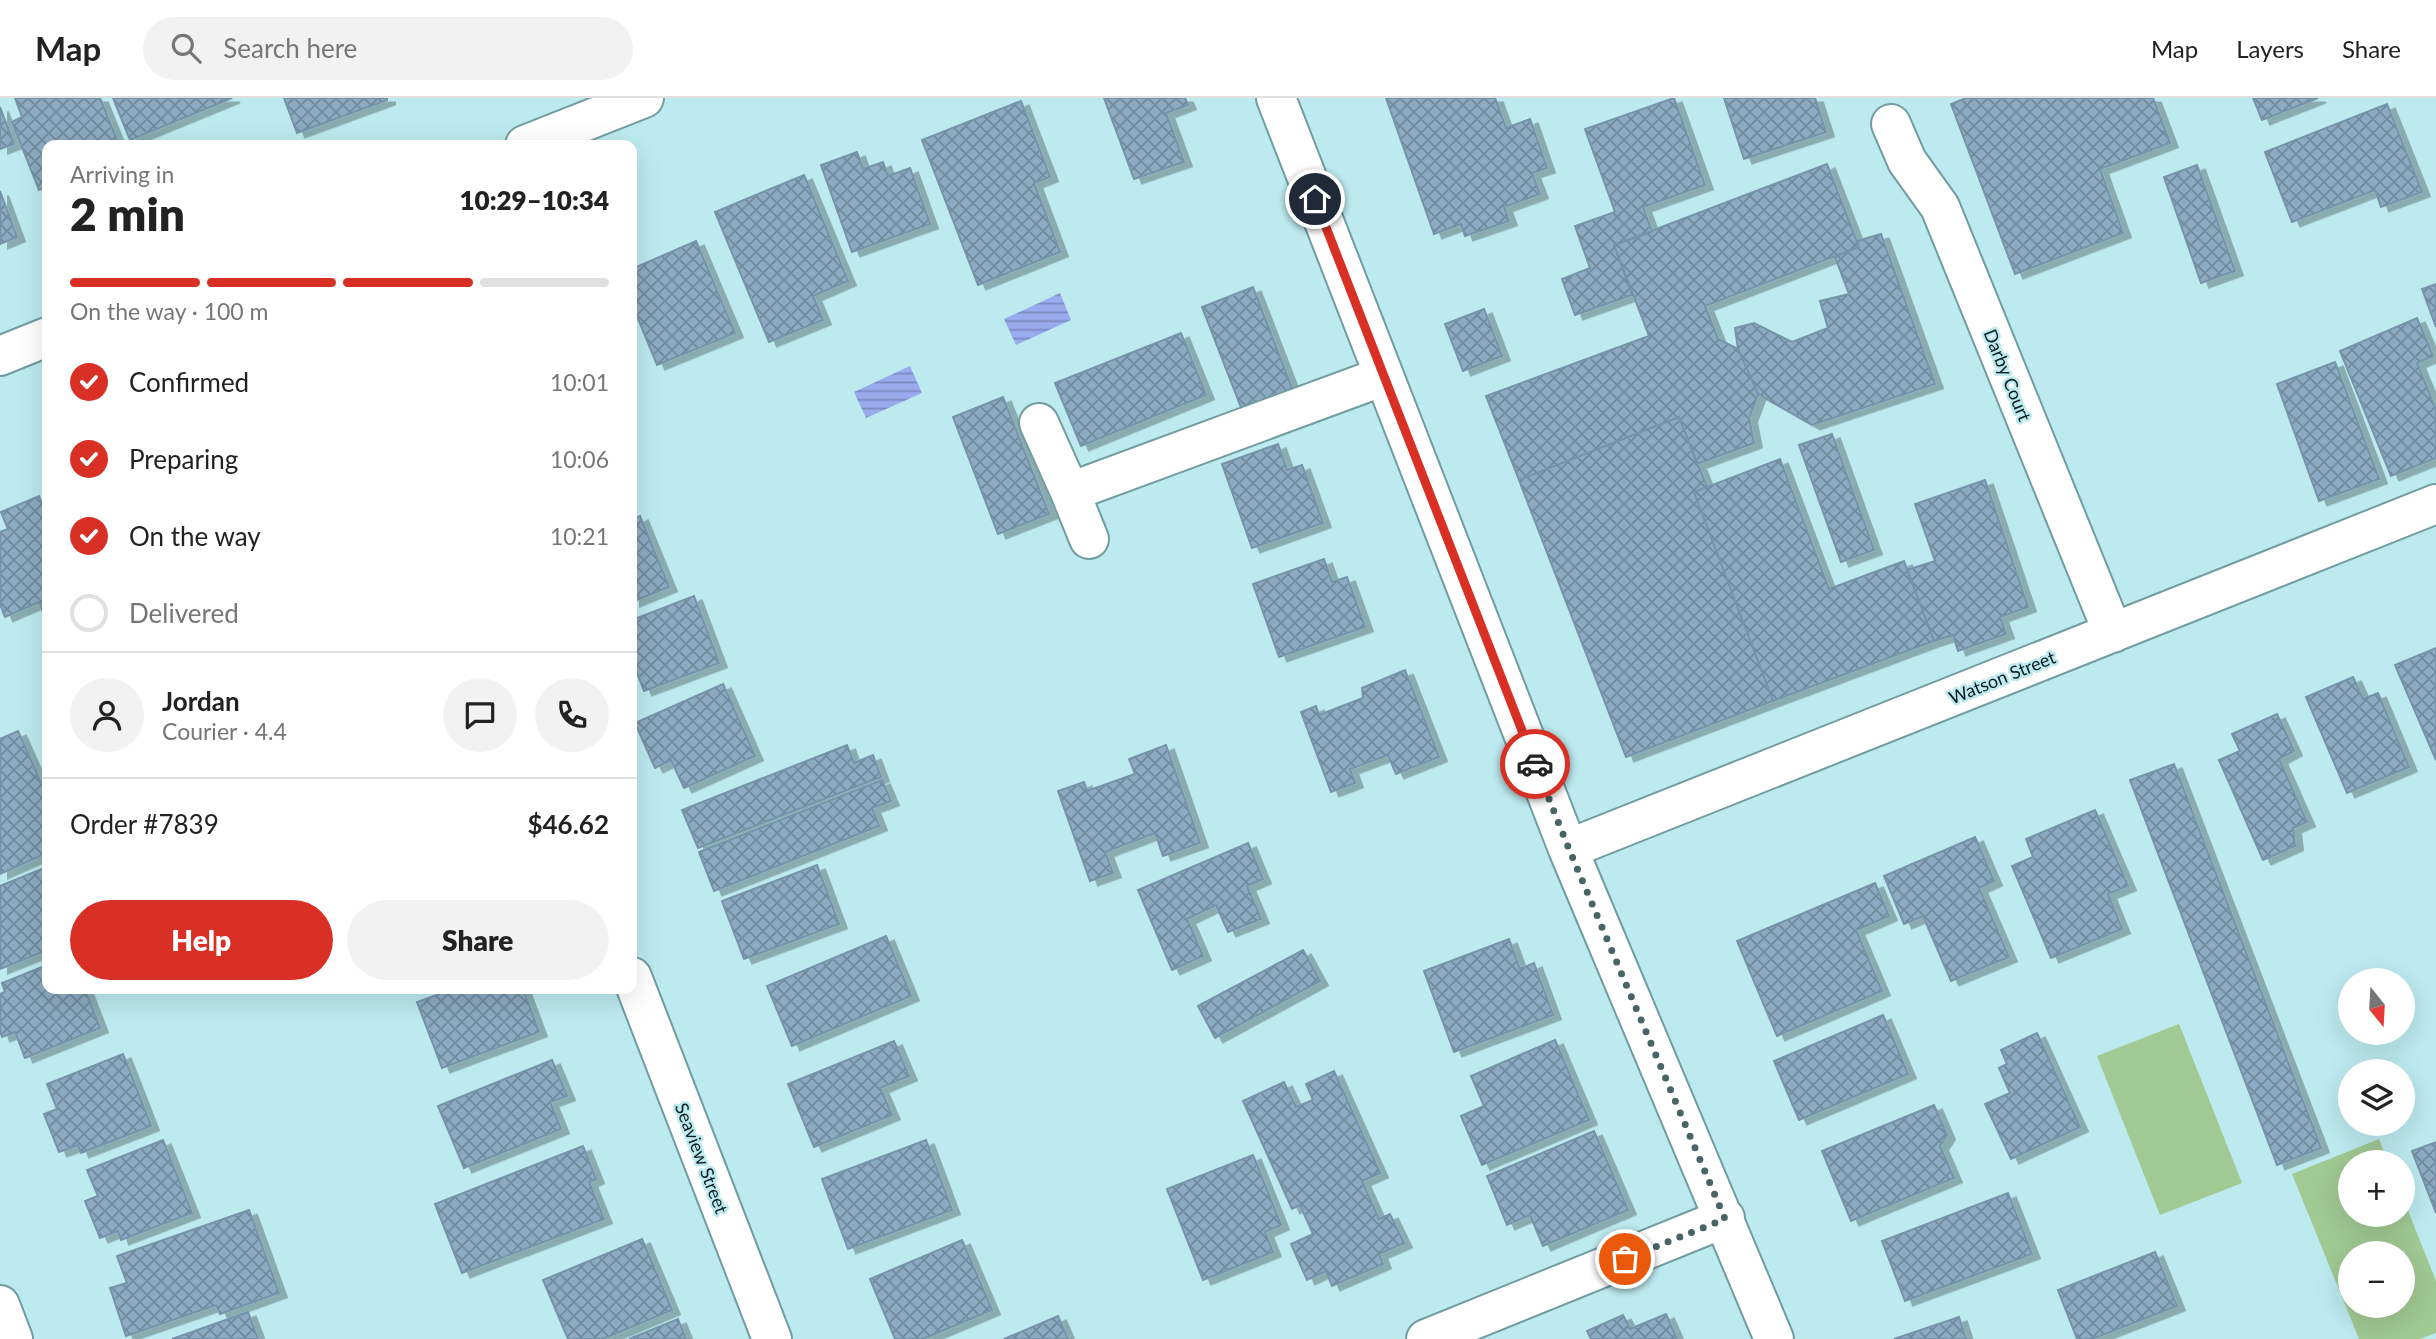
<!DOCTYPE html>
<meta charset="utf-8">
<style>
:root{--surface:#fff;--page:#f2f2f2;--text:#222;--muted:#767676;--line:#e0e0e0;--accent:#d93025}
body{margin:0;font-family:Lato,sans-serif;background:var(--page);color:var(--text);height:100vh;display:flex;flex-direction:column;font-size:26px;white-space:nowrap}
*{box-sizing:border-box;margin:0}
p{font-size:23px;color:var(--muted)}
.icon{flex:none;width:38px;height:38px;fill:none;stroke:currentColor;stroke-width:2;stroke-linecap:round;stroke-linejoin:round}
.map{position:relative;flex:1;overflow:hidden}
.side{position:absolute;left:42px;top:42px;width:595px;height:854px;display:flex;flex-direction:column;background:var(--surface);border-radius:14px;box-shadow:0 7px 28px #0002}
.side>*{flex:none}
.needle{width:46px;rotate:162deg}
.tools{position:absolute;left:2338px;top:870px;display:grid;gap:14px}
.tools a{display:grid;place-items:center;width:77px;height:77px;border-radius:50%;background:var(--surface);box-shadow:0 7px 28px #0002;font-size:35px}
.pin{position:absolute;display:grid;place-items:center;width:60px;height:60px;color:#fff;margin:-30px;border:4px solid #fff;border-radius:50%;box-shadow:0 2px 7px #0007}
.courier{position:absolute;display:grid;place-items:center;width:70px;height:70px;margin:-35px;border:5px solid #d93025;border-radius:50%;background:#fff;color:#222;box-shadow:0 2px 9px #0007}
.summary em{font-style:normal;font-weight:800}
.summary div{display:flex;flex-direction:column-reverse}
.summary{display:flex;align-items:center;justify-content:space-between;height:119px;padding:0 28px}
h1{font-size:46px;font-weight:800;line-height:52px}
.bar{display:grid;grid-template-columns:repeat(4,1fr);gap:10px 7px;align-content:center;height:84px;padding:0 28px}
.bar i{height:9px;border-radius:5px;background:var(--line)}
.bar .current{background:var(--accent)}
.bar p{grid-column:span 4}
.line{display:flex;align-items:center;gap:18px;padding:0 28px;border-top:2px solid var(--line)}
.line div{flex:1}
.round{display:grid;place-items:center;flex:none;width:74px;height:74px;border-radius:37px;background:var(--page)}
ol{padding:0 28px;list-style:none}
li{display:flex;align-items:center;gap:21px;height:77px}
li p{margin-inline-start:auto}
li .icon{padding:7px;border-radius:50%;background:var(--accent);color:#fff;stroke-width:4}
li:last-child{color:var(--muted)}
li i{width:38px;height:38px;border:4px solid var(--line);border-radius:50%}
.cta{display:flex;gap:14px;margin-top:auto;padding:14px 28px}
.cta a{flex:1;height:80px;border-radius:42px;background:var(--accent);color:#fff;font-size:28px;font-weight:800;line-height:80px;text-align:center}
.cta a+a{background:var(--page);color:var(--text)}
header{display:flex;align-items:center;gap:42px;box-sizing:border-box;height:98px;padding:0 35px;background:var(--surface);border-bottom:2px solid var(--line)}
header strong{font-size:33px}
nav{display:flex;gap:38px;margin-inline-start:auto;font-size:24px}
.search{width:490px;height:63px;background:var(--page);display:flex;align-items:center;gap:18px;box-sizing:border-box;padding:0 24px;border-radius:38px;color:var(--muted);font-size:26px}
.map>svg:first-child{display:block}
</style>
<header>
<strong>Map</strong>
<div class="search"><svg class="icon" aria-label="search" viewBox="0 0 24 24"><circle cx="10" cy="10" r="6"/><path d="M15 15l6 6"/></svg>Search here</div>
<nav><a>Map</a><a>Layers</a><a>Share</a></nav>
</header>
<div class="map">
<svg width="2436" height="1241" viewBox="0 0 2436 1241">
<defs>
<pattern id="water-rules" width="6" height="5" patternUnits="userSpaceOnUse" patternTransform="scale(1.75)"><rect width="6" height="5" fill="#99aaed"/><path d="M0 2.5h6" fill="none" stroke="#7b8abf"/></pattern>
<pattern id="building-cross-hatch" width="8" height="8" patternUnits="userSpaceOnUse" patternTransform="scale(1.75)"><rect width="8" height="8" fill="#8cabc2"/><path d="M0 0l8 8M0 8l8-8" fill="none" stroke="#718a9d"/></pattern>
<filter id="shadow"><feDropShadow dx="8" dy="4.5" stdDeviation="0" flood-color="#0004"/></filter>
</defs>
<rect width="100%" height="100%" fill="#bceaef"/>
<path fill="#a0c993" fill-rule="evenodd" d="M 2179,926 L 2242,1085 L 2160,1117 L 2097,958 Z
M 2379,1041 L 2388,1064 L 2350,1064 L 2350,1116 L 2403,1116 L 2403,1100 L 2436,1183 L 2436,1235 L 2420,1241 L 2359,1241 L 2292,1076 ZM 2350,1155 L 2403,1155 L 2403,1208 L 2350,1208 Z"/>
<path fill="url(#water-rules)" d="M 1060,195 L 1071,222 L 1016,247 L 1004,221 Z
M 910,268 L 922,295 L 866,320 L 854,294 Z"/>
<path fill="url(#building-cross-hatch)" stroke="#7594aa" stroke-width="2" filter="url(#shadow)" d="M 15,0 L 100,0 L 119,47 L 47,47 L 47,89 L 39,92 L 12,24 L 22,19 Z
M 113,0 L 232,0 L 130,42 Z
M 284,0 L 387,0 L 387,2 L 297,35 Z
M 1104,0 L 1185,0 L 1188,7 L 1166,15 L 1184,64 L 1134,81 Z
M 1386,0 L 1495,0 L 1506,30 L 1530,21 L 1547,70 L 1532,75 L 1540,96 L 1504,109 L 1509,123 L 1465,138 L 1461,126 L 1434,136 Z
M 1674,0 L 1705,87 L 1643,109 L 1652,134 L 1614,147 L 1632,197 L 1575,217 L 1562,181 L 1590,170 L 1575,128 L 1615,114 L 1585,31 Z
M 1724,0 L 1815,0 L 1826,34 L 1744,61 Z
M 1966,0 L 2153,0 L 2170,45 L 2100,71 L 2123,135 L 2015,176 L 1951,6 Z
M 2253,0 L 2318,0 L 2262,22 Z
M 1021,3 L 1050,79 L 1034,85 L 1060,154 L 978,187 L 922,42 Z
M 2387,6 L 2422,94 L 2381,109 L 2375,92 L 2292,124 L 2265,54 Z
M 0,9 L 14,46 L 0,51 Z
M 857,54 L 863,71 L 883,64 L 888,78 L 910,70 L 930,126 L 852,154 L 821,67 Z
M 1827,66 L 1859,149 L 1705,208 L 1718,241 L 1738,251 L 1758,296 L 1749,320 L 1754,345 L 1697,366 L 1679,319 L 1519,382 L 1486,298 L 1649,238 L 1614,147 Z
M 2197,67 L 2235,173 L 2201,185 L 2164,79 Z
M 804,77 L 848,183 L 813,198 L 823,222 L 769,244 L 715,114 Z
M 0,93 L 17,139 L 0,146 Z
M 1881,136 L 1935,286 L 1812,327 L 1758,296 L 1738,251 L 1735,230 L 1754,225 L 1792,244 L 1828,230 L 1820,203 L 1849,196 L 1835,159 L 1859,149 L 1857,143 Z
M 696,143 L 735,235 L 657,267 L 632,206 L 632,171 Z
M 2436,186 L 2436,229 L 2422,191 Z
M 1253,189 L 1298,306 L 1247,325 L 1202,209 Z
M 1484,211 L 1502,258 L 1463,273 L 1445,226 Z
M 2417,220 L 2433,258 L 2417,265 L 2436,312 L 2436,360 L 2391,378 L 2340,253 Z
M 1181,235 L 1206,297 L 1081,348 L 1055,285 Z
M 2335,264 L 2379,381 L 2319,403 L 2277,286 Z
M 1003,299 L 1049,416 L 998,436 L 953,319 Z
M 1679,319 L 1707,389 L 1694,394 L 1773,603 L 1626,659 L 1519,382 Z
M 1832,336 L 1874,452 L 1841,464 L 1799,347 Z
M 1278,346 L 1287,372 L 1302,367 L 1323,425 L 1252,450 L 1222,366 Z
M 1780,361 L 1829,491 L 1904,463 L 1934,543 L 1773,603 L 1694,394 Z
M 1985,382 L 2028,509 L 2000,519 L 2006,536 L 1958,553 L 1953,537 L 1934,543 L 1907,472 L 1935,463 L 1915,406 Z
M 39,398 L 47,418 L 47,524 L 39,504 L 5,519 L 0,506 L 0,434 L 8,431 L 1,414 Z
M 640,418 L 669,489 L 632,504 L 632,422 Z
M 1324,461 L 1332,484 L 1347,479 L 1365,529 L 1279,559 L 1253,486 Z
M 694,498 L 719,565 L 644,593 L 632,562 L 632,522 Z
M 2436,550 L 2436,662 L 2395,567 Z
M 1405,572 L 1439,659 L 1396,676 L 1388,657 L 1350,671 L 1355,685 L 1331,694 L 1301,614 L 1316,608 L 1319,617 L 1363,600 L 1362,590 Z
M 2353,579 L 2363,601 L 2378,595 L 2409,669 L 2347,695 L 2306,599 Z
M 723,586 L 755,658 L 684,690 L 671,662 L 655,670 L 635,625 Z
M 2277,616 L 2294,653 L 2279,661 L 2307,724 L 2293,730 L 2295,748 L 2263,762 L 2219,662 L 2240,653 L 2232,636 Z
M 18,633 L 47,698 L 47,755 L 0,776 L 0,641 Z
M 847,647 L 854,665 L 873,657 L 881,679 L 698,750 L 682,712 Z
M 1166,647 L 1200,745 L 1163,758 L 1155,735 L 1105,754 L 1113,775 L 1090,783 L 1058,693 L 1084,684 L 1087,693 L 1135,676 L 1129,661 Z
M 2174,666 L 2321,1050 L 2277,1067 L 2130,682 Z
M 882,682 L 891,703 L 872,710 L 879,728 L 714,793 L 699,754 Z
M 2095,712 L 2128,788 L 2108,796 L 2122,831 L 2051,860 L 2012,768 L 2033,759 L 2026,741 Z
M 1975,739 L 1994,783 L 1979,790 L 2009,859 L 1951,883 L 1923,818 L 1904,826 L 1884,778 Z
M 1248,745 L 1263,781 L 1247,788 L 1261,821 L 1228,834 L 1216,807 L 1187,821 L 1203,858 L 1172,872 L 1138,792 Z
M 817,767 L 839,826 L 744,861 L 722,803 Z
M 44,770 L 47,779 L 47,852 L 0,871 L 0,788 Z
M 1875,785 L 1889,818 L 1856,832 L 1882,893 L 1777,938 L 1737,843 Z
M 886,838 L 911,898 L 792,948 L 767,888 Z
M 1509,841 L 1520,871 L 1534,865 L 1553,917 L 1454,954 L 1424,873 Z
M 1303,852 L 1320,883 L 1215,940 L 1198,908 Z
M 47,867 L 47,891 L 85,891 L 100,930 L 25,960 L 15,934 L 2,939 L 0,933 L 0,896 L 5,894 L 2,885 Z
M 453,891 L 523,891 L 539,934 L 442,970 L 417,904 Z
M 1883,917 L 1908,976 L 1799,1022 L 1774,963 Z
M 2037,935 L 2080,1029 L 2011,1061 L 1985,1006 L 2010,995 L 1999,970 L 2007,966 L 2001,952 Z
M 1555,942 L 1589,1022 L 1482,1067 L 1461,1018 L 1484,1008 L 1471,978 Z
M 894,943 L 909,978 L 880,990 L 892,1017 L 814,1049 L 788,986 Z
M 123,956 L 151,1028 L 81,1055 L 78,1047 L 59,1054 L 44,1016 L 57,1011 L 47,986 Z
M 552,962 L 567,998 L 550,1004 L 561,1031 L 464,1070 L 438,1008 Z
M 1334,973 L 1380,1075 L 1362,1083 L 1379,1121 L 1390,1116 L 1404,1145 L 1379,1156 L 1383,1166 L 1332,1188 L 1326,1173 L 1307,1182 L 1291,1146 L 1313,1136 L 1300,1107 L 1292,1111 L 1243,1003 L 1284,984 L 1296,1009 L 1313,1002 L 1306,986 Z
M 1934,1007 L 1947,1037 L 1940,1048 L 1954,1080 L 1851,1123 L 1822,1053 Z
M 1594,1033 L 1628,1112 L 1543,1148 L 1530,1117 L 1507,1127 L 1487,1078 Z
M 163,1042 L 192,1115 L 121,1142 L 118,1133 L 100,1140 L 85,1103 L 98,1098 L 87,1072 Z
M 926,1042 L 952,1112 L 848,1151 L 822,1081 Z
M 2436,1044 L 2436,1115 L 2412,1053 Z
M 583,1048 L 596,1081 L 589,1084 L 604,1121 L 462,1175 L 435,1106 Z
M 1253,1057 L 1281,1127 L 1265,1134 L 1273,1154 L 1203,1182 L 1167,1091 Z
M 2008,1095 L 2032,1156 L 1905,1203 L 1882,1143 Z
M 249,1112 L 279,1195 L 220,1216 L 216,1207 L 126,1238 L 110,1190 L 127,1185 L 117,1158 Z
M 642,1141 L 672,1212 L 603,1241 L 568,1241 L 543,1182 Z
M 962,1142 L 992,1212 L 923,1241 L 895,1241 L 870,1181 Z
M 2155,1154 L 2177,1208 L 2092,1241 L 2077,1241 L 2058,1192 Z
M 248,1214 L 258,1241 L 172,1241 Z
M 1666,1216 L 1677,1241 L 1591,1241 L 1587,1233 L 1623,1217 L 1630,1231 Z
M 1058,1218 L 1068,1241 L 1004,1241 Z
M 1959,1219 L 1966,1241 L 1894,1241 Z
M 678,1221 L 686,1241 L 629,1241 Z"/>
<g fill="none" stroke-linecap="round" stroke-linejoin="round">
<defs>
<path id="minor" d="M 1276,0 L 1568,751 L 1774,1241
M 1891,26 L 1907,63 L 1940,109 L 2113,535
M 525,47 L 644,0
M 0,258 L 47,239
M 1039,325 L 1070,394
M 1089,441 L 1070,394 L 1384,278
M 1568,751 L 2436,406
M 632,879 L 772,1241
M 0,1207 L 13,1241
M 1426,1241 L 1725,1120"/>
</defs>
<use href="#minor" stroke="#719ca1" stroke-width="42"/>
<use href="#minor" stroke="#fff" stroke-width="38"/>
</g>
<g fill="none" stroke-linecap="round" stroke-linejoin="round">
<path stroke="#486467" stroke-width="7" stroke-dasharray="0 12.6" d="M 1535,666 L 1569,751 L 1725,1121 L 1625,1161"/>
<path stroke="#d93025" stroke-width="9" d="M 1315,101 L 1535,666"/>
</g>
<g text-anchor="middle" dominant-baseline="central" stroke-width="5" stroke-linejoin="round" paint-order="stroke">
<g font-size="18" fill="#0a1c1e" stroke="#bceaef">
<text transform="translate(2008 277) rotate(68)">Darby Court</text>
<text transform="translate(2002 579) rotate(-22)">Watson Street</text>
<text transform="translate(702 1060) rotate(69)">Seaview Street</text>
</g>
</g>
</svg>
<div class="tools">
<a><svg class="needle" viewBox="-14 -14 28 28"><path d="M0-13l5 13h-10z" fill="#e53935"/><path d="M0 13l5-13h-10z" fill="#767676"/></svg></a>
<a><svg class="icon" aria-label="layers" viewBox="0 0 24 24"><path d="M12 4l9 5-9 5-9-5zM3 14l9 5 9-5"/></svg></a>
<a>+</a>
<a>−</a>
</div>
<div class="pin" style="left:1625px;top:1161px;background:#ea580c"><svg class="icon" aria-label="bag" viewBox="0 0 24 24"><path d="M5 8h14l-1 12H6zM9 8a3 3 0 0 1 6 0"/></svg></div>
<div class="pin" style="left:1315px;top:101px;background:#1f2937"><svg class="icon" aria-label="home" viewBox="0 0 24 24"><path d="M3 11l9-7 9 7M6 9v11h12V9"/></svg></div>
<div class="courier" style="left:1535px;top:666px"><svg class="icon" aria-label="car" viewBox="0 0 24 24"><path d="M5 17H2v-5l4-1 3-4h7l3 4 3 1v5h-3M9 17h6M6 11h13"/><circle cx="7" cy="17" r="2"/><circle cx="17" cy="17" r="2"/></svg></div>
<section class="side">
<div class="summary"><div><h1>2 min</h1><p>Arriving in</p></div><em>10:29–10:34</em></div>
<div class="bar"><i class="current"></i><i class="current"></i><i class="current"></i><i></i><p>On the way · 100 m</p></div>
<ol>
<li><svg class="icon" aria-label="check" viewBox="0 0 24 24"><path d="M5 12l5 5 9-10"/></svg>Confirmed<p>10:01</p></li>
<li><svg class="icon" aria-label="check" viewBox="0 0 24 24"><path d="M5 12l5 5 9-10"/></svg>Preparing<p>10:06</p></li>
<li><svg class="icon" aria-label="check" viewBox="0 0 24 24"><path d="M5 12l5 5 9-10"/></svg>On the way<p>10:21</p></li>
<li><i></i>Delivered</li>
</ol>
<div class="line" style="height:126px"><a class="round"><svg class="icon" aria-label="person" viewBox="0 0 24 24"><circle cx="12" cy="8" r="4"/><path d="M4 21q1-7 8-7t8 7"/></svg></a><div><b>Jordan</b><p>Courier · 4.4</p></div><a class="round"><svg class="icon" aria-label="chat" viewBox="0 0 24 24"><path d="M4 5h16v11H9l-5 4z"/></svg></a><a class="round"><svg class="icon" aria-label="phone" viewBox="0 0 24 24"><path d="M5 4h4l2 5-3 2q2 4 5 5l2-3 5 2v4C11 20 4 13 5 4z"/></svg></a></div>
<div class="line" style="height:91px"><div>Order #7839</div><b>$46.62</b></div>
<div class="cta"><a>Help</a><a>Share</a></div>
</section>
</div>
